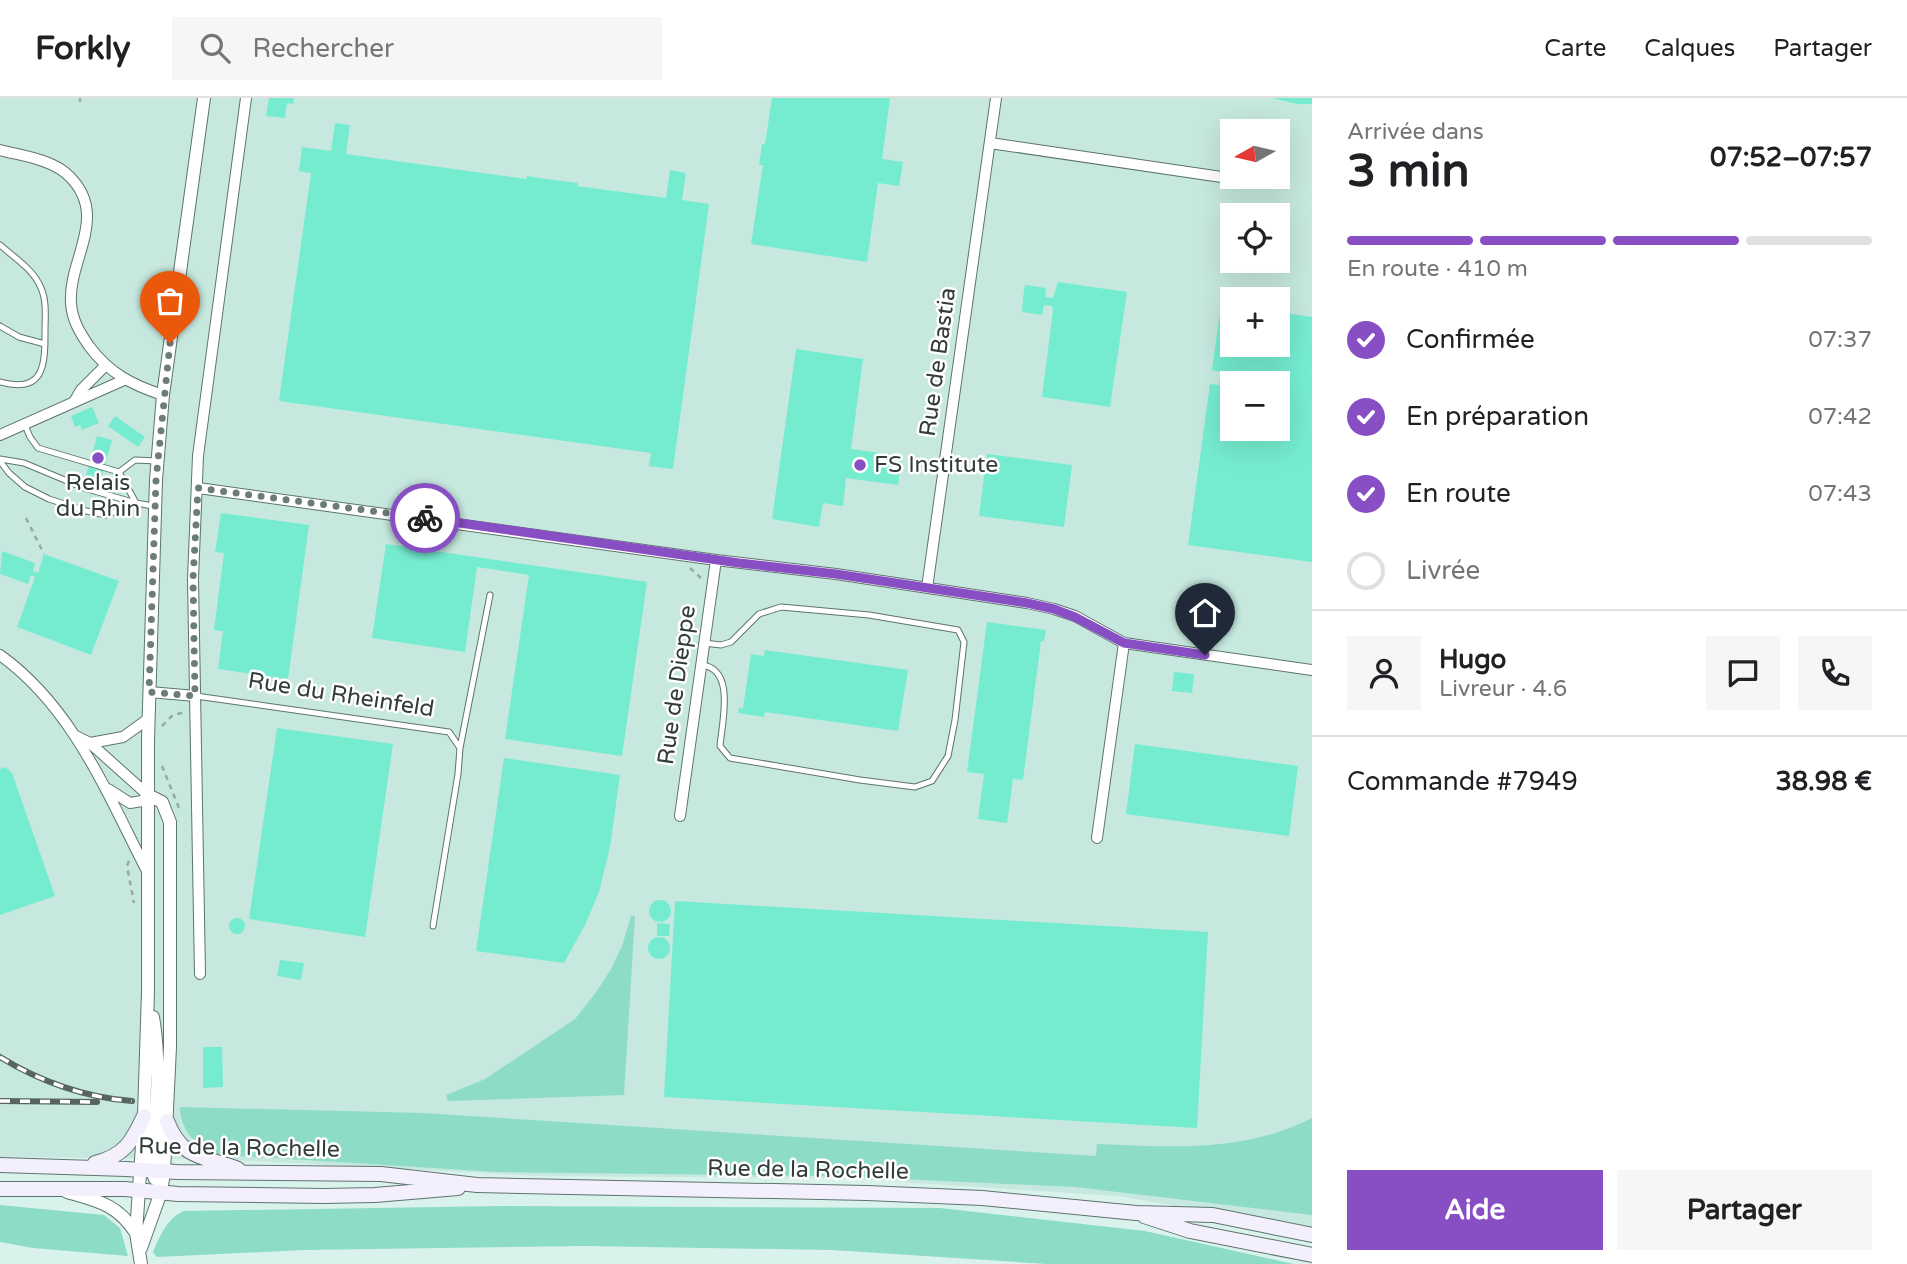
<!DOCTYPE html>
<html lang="fr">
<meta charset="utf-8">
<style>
:root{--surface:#fff;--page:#f6f6f6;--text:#202124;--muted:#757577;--line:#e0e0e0;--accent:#884ec4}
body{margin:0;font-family:"Varela Round",sans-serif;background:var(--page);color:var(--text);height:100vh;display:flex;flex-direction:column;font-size:26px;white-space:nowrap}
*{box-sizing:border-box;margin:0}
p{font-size:23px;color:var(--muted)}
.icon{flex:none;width:38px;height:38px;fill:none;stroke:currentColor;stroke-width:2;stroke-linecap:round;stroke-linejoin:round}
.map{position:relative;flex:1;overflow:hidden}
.side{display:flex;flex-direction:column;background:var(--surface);width:595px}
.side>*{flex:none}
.needle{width:46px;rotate:262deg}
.controls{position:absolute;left:1220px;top:21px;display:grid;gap:14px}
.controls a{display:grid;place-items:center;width:70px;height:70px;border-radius:0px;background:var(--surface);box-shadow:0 7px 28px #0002;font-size:35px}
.pin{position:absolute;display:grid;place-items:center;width:60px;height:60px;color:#fff;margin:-72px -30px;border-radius:50% 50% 50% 0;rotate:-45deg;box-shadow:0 0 7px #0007}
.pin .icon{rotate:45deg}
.courier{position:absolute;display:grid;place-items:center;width:70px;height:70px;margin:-35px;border:5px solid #884ec4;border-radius:50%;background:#fff;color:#222;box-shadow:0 2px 9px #0007}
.head em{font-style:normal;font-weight:700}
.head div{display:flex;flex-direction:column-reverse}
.head{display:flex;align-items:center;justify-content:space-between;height:119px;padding:0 35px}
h1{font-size:46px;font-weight:700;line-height:52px}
.bar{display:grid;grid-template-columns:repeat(4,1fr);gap:10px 7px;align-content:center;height:84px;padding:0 35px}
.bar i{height:9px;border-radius:5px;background:var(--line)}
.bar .active{background:var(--accent)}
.bar p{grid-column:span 4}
.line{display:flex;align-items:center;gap:18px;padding:0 35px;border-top:2px solid var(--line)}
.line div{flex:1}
.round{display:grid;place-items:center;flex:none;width:74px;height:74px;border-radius:0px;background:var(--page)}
ol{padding:0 35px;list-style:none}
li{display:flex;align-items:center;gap:21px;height:77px}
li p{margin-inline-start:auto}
li .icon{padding:7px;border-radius:50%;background:var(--accent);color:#fff;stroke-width:4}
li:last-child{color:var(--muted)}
li i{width:38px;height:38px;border:4px solid var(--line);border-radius:50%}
.primary-button{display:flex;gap:14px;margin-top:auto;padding:14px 35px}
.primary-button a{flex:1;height:80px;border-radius:0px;background:var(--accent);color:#fff;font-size:28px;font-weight:700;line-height:80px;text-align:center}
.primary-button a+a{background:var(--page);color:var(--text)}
header{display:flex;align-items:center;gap:42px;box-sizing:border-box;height:98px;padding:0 35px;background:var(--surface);border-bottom:2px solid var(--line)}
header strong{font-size:33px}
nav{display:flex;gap:38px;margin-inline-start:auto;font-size:24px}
.search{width:490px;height:63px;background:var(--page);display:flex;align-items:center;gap:18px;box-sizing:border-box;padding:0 24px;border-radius:0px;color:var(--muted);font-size:26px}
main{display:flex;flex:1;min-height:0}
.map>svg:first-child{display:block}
</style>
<header>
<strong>Forkly</strong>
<div class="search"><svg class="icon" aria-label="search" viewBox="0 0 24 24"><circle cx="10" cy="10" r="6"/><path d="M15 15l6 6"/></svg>Rechercher</div>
<nav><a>Carte</a><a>Calques</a><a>Partager</a></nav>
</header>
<main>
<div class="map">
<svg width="1312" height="1166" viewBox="0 0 1312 1166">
<rect width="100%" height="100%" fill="#d9f2eb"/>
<path fill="#c6e8de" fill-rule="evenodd" d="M 0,0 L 1312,0 L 1312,1131 L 1118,1098 L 837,1080 L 540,1078 L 214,1061 L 0,1059 ZM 1232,33 L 1278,33 L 1278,79 L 1232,79 ZM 1232,117 L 1278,117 L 1278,163 L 1232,163 ZM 1232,201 L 1278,201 L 1278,247 L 1232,247 ZM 1232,285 L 1278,285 L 1278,331 L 1232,331 Z"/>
<path fill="#8ddcc7" d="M 631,818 L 635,818 L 624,997 L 448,1003 L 446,997 L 485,981 L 575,921 L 597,893 L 611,871 L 622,848 Z
M 180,1009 L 422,1015 L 1096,1058 L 1097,1046 C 1170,1049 1245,1055 1312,1020 L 1312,1117 L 1075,1089 L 836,1078 L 496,1074 L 210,1056 C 194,1045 180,1030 180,1009 Z
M 0,1107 L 104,1117 L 120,1130 L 128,1158 L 33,1150 L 0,1144 Z
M 500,1108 L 940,1110 L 1145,1133 L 1294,1166 L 1047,1166 L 832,1152 L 587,1148 L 304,1152 L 157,1159 L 153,1154 C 160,1138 167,1120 184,1113 Z"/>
<path fill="#75ecd0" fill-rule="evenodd" d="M 269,0 L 294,0 L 293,6 L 287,5 L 285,20 L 266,18 Z
M 772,0 L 890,0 L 882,61 L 903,64 L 899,88 L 878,85 L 867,164 L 751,146 L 763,67 L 759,67 L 762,46 L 765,46 Z
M 1272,0 L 1312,0 L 1312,6 L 1297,6 Z
M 335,25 L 350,27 L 346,56 L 526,81 L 527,78 L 546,81 L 578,85 L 577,88 L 666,100 L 670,72 L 686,75 L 682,102 L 709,106 L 673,371 L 649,368 L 651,355 L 279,303 L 311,75 L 299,73 L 302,49 L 331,53 Z
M 1058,184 L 1127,194 L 1110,309 L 1042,299 L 1053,212 L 1052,208 L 1044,207 L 1042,217 L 1022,214 L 1023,200 L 1025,187 L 1046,190 L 1045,199 L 1053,200 Z
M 1221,207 L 1232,208 L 1232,247 L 1278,247 L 1278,214 L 1312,219 L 1312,464 L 1188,447 L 1210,286 L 1219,287 L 1221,274 L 1212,272 ZM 1232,285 L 1278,285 L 1278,331 L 1232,331 Z
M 796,251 L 863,261 L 851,351 L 902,358 L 898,387 L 846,380 L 843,408 L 823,405 L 819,429 L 772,421 Z
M 92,309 L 99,325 L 82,332 L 80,327 L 75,329 L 71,318 Z
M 115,318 L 145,339 L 138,349 L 108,328 Z
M 97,338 L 112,342 L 99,389 L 84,385 Z
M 987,356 L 1072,367 L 1064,429 L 979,418 Z
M 221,415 L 309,427 L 288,581 L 218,571 L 223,533 L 214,532 L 224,455 L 215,454 Z
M 386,446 L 647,484 L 622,658 L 505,641 L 529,477 L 477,469 L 465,554 L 372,540 Z
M 2,453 L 35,465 L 33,473 L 38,475 L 44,456 L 119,483 L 91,557 L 17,529 L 35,479 L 31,477 L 28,486 L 0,476 Z
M 987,524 L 1046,532 L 1044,543 L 1041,543 L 1023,682 L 1013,681 L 1007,725 L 978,721 L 984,676 L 967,674 Z
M 765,552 L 908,572 L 898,633 L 765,614 L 764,619 L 738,615 L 739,610 L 743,610 L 751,556 L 764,558 Z
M 1174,574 L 1194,576 L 1192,595 L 1172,593 Z
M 277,630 L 393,646 L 365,839 L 249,821 Z
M 1135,646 L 1298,668 L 1289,738 L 1126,716 Z
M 504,660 L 620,677 L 610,749 L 599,794 L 585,827 L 564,865 L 476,853 Z
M 6,669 L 12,675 L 55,798 L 0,817 L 0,671 Z
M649 813a11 11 0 1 1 22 0a11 11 0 1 1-22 0Z
M 675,803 L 1208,834 L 1197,1030 L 664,999 Z
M229 828a8 8 0 1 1 16 0a8 8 0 1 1-16 0Z
M 657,825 L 670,826 L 669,838 L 657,838 Z
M648 850a11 11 0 1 1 22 0a11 11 0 1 1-22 0Z
M 280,862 L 304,865 L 301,882 L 277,878 Z
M 203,949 L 222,949 L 223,989 L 203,990 Z"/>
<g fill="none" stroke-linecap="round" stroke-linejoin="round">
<defs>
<path id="service" d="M 0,147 C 15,160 34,172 41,190 C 47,203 45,220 45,234 C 45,268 44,296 0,284
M 0,228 L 19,239 L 45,246
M 25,327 L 30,339 L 38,350 L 119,374 L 136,405
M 0,361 L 24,365 L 84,390 L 136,405
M 0,363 L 9,375 L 25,389 L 49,401 L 86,413 L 106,417 L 136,405 L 153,408
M 119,374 L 135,362 L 157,363
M 701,567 C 736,570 722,624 720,648 L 730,660 L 860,682 L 915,689 L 932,683 L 948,658 L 955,622 L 964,544 L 958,532 L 869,517 L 781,509 L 759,516 L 731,544 L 721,547 L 704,545
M 196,598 L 449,634 L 460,650 L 458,676 L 433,828
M 460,650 L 490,497"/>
<path id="minor" d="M 990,45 L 1242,82
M 0,52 C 22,58 52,61 69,78 C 110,118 68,161 71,205 C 72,222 80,235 89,248 C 109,275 132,287 163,297
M 74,304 L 81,292 L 105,268
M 0,337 L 124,282
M 198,390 L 716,462 L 836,476 L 1027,505 L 1054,511 L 1075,518 L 1124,545 L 1312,572
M 927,490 L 996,0
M 0,557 C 74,610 108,698 148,775
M 149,594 L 196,598
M 76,638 L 90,645 L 148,697 L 142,703 L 130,705 L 108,691
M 90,645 L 123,639 L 148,621
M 680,718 L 716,462
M 1097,740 L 1124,545
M 200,876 L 193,481 L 198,358 L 246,0"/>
<path id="tertiary" d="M 153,919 C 162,971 155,1020 152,1073 L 155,1081
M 67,1094 C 98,1103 117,1106 136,1135
M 141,1150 L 161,1094 L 164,1074 L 170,949 L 170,724 L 162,704 L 148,697
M 141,1166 L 136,1135 L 144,1018 L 148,893 L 148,641 L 156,382 L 163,297 L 204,0"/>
<path id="secondary" d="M 167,1023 C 182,1062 204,1058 238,1071
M 95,1065 C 124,1058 132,1044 144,1018
M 0,1067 L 126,1071 L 177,1074 L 381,1076 L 477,1087 L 867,1095 L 982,1100 L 1136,1115 L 1213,1117 L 1312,1137
M 0,1091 L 125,1091 L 178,1096 L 324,1098 L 375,1097 L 458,1090
M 1144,1118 L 1190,1133 L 1312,1157"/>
</defs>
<use href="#service" stroke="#5e746e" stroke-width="7"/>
<use href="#minor" stroke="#5e746e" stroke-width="12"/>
<use href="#tertiary" stroke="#5e746e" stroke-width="14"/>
<use href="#secondary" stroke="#5e746e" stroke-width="16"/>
<path stroke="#96a9a3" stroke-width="2.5" stroke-dasharray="5 5" stroke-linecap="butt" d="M 80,4 L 80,0
M 26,420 L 44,456
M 690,470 L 701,480
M 162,628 L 173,617 L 185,614
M 162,668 L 179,710
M 129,763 L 127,768 L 134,805"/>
<use href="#service" stroke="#fff" stroke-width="5"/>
<use href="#minor" stroke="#fff" stroke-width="10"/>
<use href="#tertiary" stroke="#fff" stroke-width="12"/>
<use href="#secondary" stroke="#f4effc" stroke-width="14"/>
<defs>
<path id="rail" d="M 0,959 C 39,983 86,1000 132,1003
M 0,1003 L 97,1004"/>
</defs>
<use href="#rail" stroke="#576561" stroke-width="6"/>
<use href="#rail" stroke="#fff" stroke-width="3.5" stroke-dasharray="10" stroke-linecap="butt"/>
</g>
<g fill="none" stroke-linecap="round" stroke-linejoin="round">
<path stroke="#6c7c77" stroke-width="7" stroke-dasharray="0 12.6" d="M 170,245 L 156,382 L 149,594 L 195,598 L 193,481 L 198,390 L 425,420"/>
<path stroke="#884ec4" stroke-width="9" d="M 425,420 L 739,465 L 836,476 L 1027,505 L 1054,511 L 1075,519 L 1124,545 L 1205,557"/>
</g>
<g fill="#884ec4" stroke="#fff" stroke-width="2.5">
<circle cx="98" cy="360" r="7"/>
<circle cx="860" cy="367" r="7"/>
</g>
<g text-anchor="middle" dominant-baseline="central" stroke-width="5" stroke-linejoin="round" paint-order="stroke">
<g font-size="23" fill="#323c39" stroke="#fff">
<text transform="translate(938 264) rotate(-82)">Rue de Bastia</text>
<text transform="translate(677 587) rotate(-82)">Rue de Dieppe</text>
<text transform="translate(341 597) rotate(9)">Rue du Rheinfeld</text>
<text transform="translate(239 1050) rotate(1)">Rue de la Rochelle</text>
<text transform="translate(808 1072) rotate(1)">Rue de la Rochelle</text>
</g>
<g font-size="23" fill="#323c39" stroke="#fff" text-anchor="start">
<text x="874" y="367">FS Institute</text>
<text x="98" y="385" text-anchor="middle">Relais<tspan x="98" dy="26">du Rhin</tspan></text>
</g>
</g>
</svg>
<div class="controls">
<a><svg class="needle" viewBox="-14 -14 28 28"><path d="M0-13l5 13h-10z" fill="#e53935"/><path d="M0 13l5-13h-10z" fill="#757577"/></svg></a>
<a><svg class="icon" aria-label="locate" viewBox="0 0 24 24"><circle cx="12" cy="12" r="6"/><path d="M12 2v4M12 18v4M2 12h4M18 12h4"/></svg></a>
<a>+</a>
<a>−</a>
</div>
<div class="pin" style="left:170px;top:245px;background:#ea580c"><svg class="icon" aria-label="bag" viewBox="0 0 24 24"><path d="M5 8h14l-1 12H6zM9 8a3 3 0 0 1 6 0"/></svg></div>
<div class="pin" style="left:1205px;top:557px;background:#1f2937"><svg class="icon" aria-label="home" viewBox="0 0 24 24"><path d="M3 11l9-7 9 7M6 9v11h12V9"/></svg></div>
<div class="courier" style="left:425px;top:420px"><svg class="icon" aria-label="bike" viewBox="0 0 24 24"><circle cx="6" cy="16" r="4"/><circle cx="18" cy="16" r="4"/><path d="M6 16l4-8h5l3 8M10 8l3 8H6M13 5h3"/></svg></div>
</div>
<section class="side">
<div class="head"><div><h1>3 min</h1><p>Arrivée dans</p></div><em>07:52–07:57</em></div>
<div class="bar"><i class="active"></i><i class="active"></i><i class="active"></i><i></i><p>En route · 410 m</p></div>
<ol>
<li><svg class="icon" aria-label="check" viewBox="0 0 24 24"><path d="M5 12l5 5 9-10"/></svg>Confirmée<p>07:37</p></li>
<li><svg class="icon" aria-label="check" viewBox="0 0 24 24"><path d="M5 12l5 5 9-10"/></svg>En préparation<p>07:42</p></li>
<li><svg class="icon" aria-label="check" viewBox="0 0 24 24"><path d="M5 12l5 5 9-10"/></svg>En route<p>07:43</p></li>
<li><i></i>Livrée</li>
</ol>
<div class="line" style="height:126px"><a class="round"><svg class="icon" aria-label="person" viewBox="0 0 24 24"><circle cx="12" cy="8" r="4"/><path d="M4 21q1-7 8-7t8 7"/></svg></a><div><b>Hugo</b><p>Livreur · 4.6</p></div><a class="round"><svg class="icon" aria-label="chat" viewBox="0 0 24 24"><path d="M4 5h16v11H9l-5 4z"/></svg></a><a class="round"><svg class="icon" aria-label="phone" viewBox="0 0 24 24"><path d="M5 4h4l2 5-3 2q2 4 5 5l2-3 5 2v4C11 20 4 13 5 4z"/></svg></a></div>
<div class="line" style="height:91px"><div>Commande #7949</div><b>38.98 €</b></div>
<div class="primary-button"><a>Aide</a><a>Partager</a></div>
</section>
</main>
